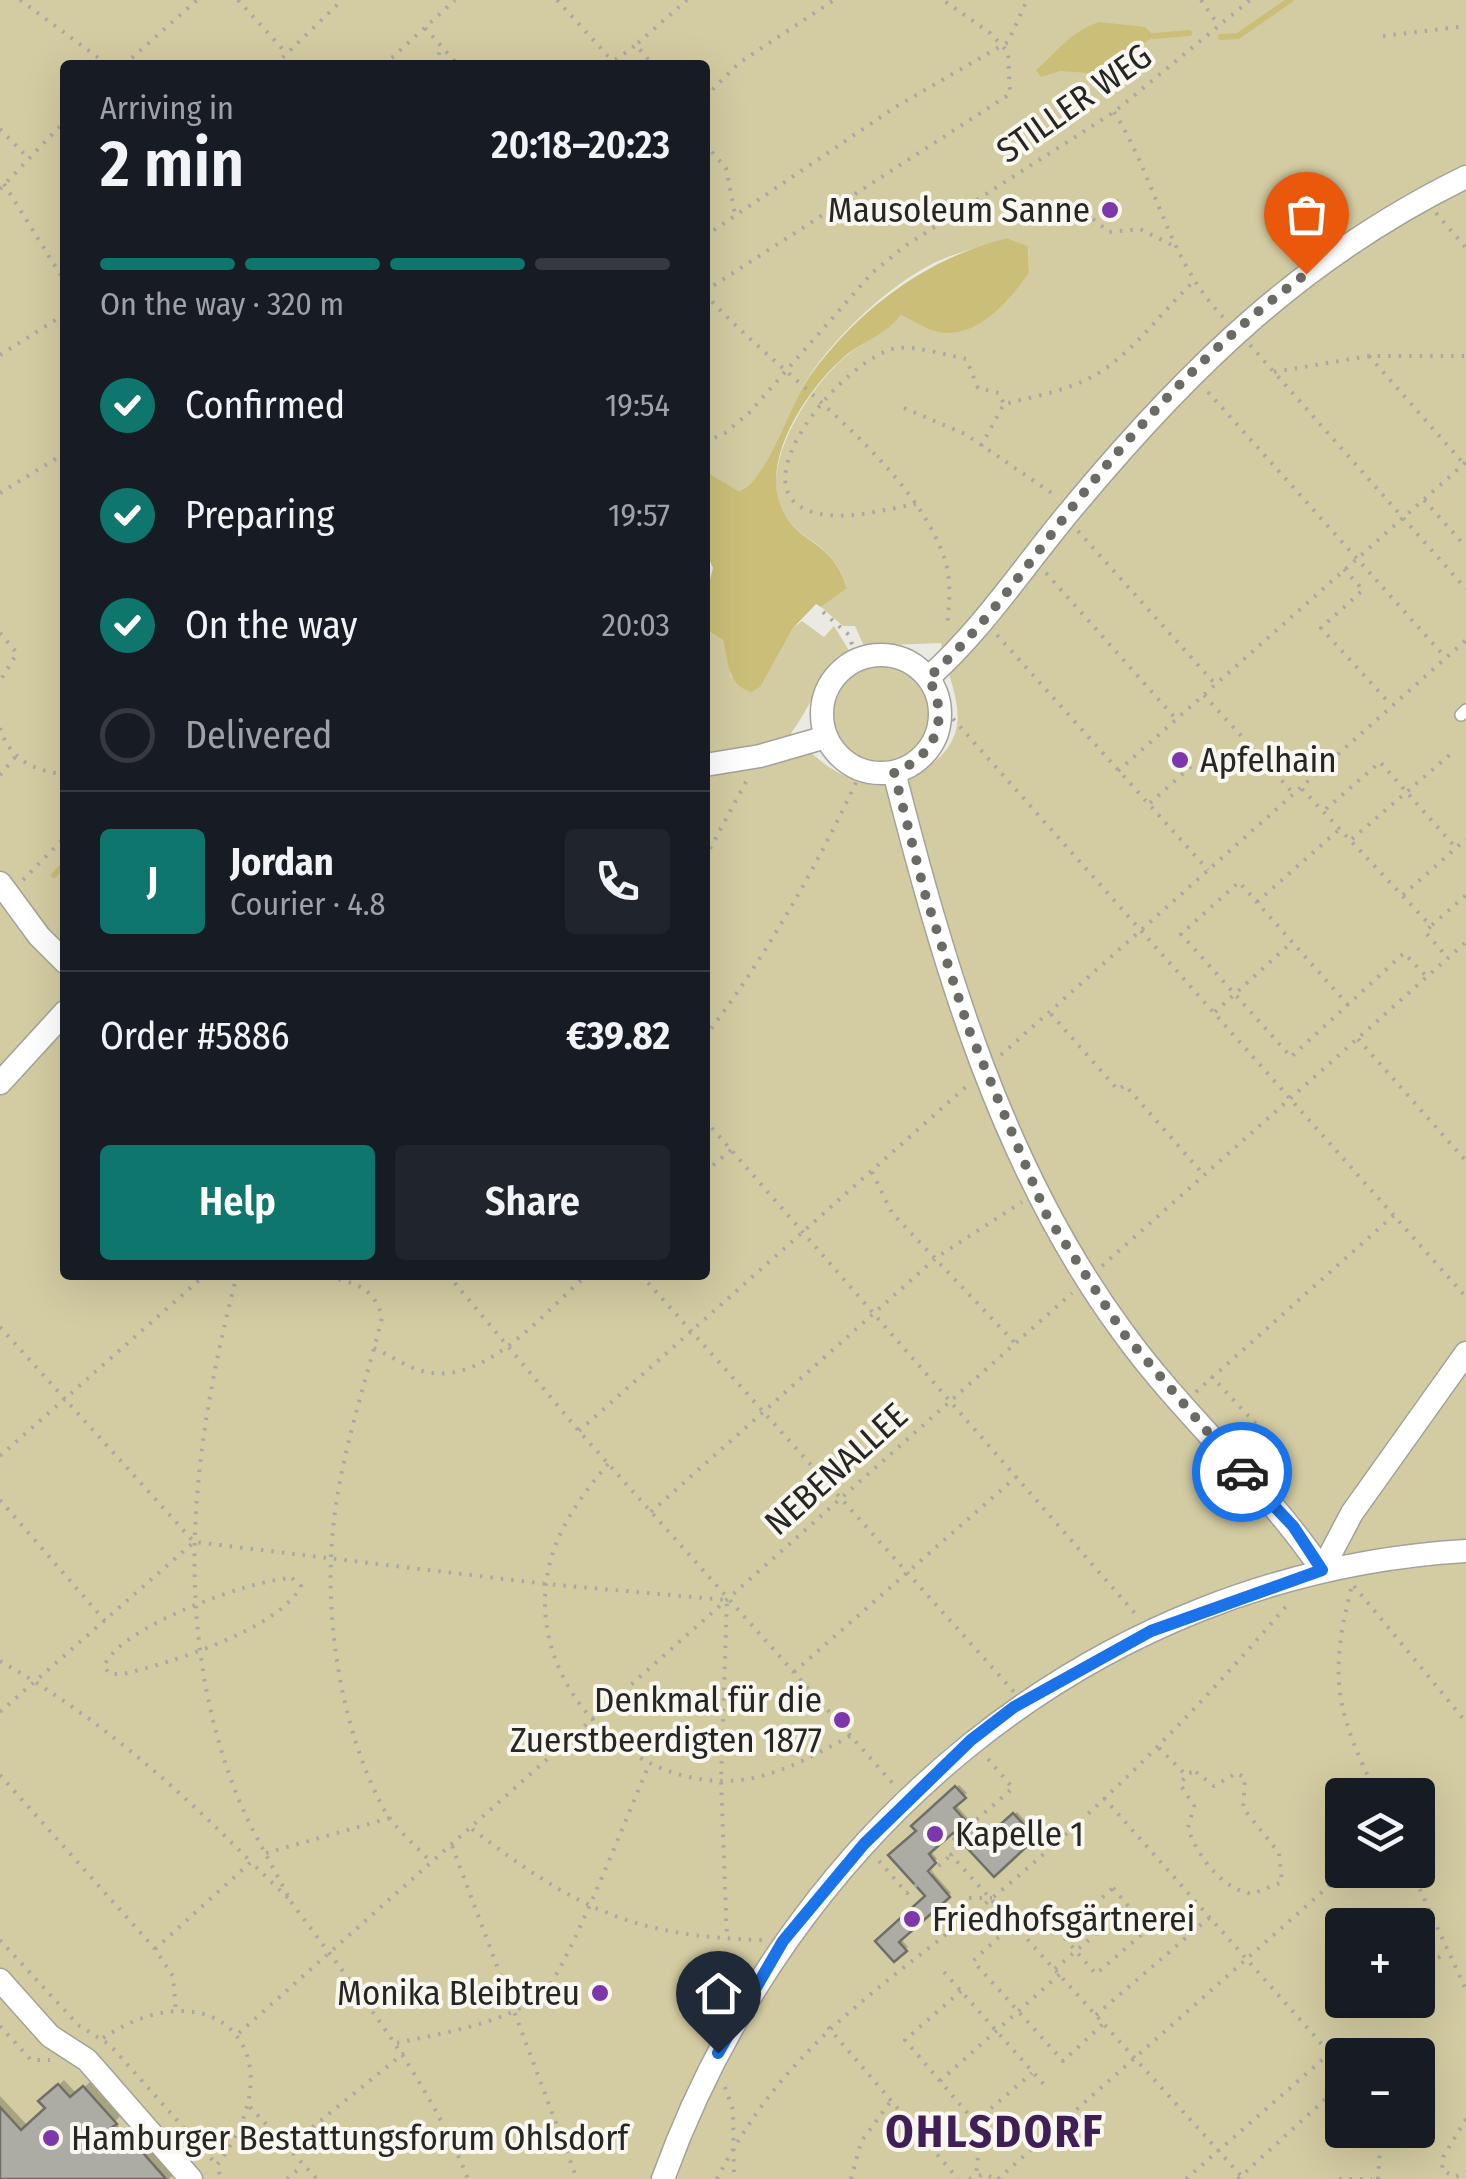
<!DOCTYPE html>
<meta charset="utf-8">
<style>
:root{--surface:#171b24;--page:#20242c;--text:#f1f3f6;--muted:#9ea1a6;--line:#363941;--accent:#0f766e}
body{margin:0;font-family:"Fira Sans Condensed",sans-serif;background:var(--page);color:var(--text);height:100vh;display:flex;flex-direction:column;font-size:38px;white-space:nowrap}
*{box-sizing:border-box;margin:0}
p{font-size:32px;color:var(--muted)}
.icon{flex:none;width:55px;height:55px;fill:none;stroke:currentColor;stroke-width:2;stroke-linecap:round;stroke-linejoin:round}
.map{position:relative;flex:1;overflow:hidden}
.drawer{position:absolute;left:60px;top:60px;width:650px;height:1220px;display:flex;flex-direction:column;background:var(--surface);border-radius:10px;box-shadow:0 10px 40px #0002}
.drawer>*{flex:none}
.controls{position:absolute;left:1325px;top:1778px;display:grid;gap:20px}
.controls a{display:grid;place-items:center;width:110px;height:110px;border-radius:10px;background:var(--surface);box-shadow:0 10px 40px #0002;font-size:50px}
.pin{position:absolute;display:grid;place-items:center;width:85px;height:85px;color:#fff;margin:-102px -42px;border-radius:50% 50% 50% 0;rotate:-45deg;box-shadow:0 0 10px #0007}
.pin .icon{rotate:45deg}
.courier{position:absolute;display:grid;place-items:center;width:100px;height:100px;margin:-50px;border:8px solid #1a73e8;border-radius:50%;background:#fff;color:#222;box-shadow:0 2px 12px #0007}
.headline em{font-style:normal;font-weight:600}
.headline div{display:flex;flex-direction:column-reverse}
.headline{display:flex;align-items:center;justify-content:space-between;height:170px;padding:0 40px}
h1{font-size:65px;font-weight:600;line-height:75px}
.bar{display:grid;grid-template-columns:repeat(4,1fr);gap:15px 10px;align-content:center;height:120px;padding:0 40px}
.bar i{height:12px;border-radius:8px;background:var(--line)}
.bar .current{background:var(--accent)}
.bar p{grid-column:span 4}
.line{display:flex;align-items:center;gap:25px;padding:0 40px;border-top:2px solid var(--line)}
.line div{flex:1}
.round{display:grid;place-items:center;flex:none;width:105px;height:105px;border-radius:10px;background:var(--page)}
ol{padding:0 40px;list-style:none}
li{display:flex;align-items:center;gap:30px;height:110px}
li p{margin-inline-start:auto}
li .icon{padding:10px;border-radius:50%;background:var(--accent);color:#fff;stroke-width:4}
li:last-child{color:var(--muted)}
li i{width:55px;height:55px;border:5px solid var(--line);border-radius:50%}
.cta{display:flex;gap:20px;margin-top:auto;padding:20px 40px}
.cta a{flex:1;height:115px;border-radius:10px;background:var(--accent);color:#fff;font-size:40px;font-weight:600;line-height:115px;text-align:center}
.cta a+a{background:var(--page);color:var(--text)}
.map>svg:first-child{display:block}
</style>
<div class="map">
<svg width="1466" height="2179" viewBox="0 0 1466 2179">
<rect width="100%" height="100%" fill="#ebeae2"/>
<path fill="#d3cca2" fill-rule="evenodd" d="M 0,0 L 1466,0 L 1466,2179 L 0,2179 ZM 65,65 L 705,65 L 705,471 L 739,491 C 770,479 791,404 810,375 C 839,333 888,286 934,263 C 957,252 983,246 1007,238 L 1028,246 L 1029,273 L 987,318 L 962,331 L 901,315 C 884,334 864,341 846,356 C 811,385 757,466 783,512 C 801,544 831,539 847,587 L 821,607 L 843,626 L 855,626 L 864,646 L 941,643 C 945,668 961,700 957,725 C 950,771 883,794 845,776 C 823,766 808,750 791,733 C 814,704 818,672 850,652 L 834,626 L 824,637 L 802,621 L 793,628 L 761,686 L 731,677 L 723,640 L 705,629 L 705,1275 L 65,1275 ZM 1342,1795 L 1418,1795 L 1418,1870 L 1342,1870 ZM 1342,1925 L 1418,1925 L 1418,2000 L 1342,2000 ZM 1342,2055 L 1418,2055 L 1418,2130 L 1342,2130 Z
M834 714a47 47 0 1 1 94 0a47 47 0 1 1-94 0Z"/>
<path fill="#cbbe78" d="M 1099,22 L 1145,27 L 1154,36 L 1102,74 L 1060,71 L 1041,77 L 1036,70 C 1058,51 1070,32 1099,22 Z
M 1007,238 L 1028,246 L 1029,273 C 1010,299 982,334 946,333 C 931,333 915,321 901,315 C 885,335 864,341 845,356 C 808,388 756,463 784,513 C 801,545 832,540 847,588 L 821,607 L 816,604 L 793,628 L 761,686 L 752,692 C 727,686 728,661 723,640 L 705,629 L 705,599 L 713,568 L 705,550 L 705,471 L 739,491 C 768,481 790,403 810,376 C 858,309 927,258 1007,238 Z"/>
<path fill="#0003" d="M 1118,199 L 1122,209 L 1108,217 L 1103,207 Z
M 959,1785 L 967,1793 L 955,1804 L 987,1840 L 1017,1812 L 1037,1834 L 994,1873 L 954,1829 L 930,1850 L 937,1859 L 928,1867 L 951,1893 L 900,1938 L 908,1947 L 894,1959 L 878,1941 L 928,1896 L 915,1826 Z
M 64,2080 L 77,2094 L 90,2082 L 120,2116 L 115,2122 L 137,2147 L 143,2142 L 173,2175 L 169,2179 L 0,2179 L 0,2096 L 28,2126 L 48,2108 L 42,2101 Z"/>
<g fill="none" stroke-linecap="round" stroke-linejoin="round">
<path stroke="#cbbe78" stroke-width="6" d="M 1154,36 L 1189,33
M 1221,37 L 1238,36 L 1290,0
M 54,875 L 65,864"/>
</g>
<path fill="#adaca4" stroke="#6f6e67" stroke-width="2.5" d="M 955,1786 L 966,1798 L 954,1808 L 983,1840 L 1013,1813 L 1036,1838 L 994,1877 L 953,1833 L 929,1854 L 936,1863 L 928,1871 L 950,1897 L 899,1942 L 907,1951 L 894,1962 L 875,1941 L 925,1896 L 888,1855 L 916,1831 L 911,1826 Z
M 58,2084 L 70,2097 L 83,2086 L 117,2124 L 111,2128 L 130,2150 L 136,2145 L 166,2179 L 0,2179 L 0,2107 L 21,2130 L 45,2108 L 38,2101 Z"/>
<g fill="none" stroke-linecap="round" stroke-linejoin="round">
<defs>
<path id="service" d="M 1461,715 L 1466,710"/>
<path id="minor" d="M822 714a59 59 0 1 1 118 0a59 59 0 1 1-118 0Z
M 928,678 C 985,627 1026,563 1075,505 C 1189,368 1304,256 1466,177
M 705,765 L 760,756 L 826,737
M 894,772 C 944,967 1001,1166 1122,1331 C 1183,1416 1264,1484 1322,1570
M 0,883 L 39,936 L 65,962
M 0,1083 L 65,1012
M 1322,1570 L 1352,1513 L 1466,1353
M 0,1980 L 50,2036 L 87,2060 L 191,2179
M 663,2179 C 788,1834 1092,1573 1466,1551"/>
</defs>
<use href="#service" stroke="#a3a29a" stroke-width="14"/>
<use href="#minor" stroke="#a3a29a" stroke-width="25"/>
<path stroke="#a9a8a2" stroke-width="4" stroke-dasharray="2.5 8" stroke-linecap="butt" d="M 20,0 L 108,65
M 238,0 L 287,54
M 557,0 L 608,56 L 615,60 L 636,45 L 653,65
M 1201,0 L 1219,26
M 425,28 L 458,65
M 1383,36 L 1466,26
M 638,43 L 687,0
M 124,65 L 197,0
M 275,65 L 342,0
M 384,65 L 455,0
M 436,65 L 441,46
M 705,97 L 739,63 L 834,0
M 1114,112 C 1156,178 1167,259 1223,317
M 0,129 L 27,157
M 705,144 L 726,168 L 735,214
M 4,184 L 65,282
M 0,189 L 65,121
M 1436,213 L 1466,248
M 1093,219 L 1109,232 L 1140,229 L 1174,246
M 705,236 L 897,106 L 1008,42 L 1027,0
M 705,291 L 1010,94 L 1008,52 L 990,33 L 943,0
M 705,294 C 776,373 912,460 945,560 C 952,581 949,606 947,628
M 1250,345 L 1466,589
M 0,355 L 65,314
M 1369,356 L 1464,464
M 1274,372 L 1369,356 L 1466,356
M 1208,392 L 1445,657
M 904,408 L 965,434 L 1056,496
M 705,442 L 725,433 L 749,413 L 872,273 L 905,246 L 1114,112 L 1250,0
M 981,446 L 1004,404 C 1028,398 1055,393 1079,383 C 1126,364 1158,315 1194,281
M 0,493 L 65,453
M 1424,500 L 1466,547
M 916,504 C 886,509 847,521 816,513 C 729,492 849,353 898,348 C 917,346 947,355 966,359 L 978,388 L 999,393 L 1004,404
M 1078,531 L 1215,684
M 1344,569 L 1363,590 L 1321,628 L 1391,705
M 1046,573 L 1176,719
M 823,612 L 849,635 L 857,660
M 0,633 L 17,653 L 0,681
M 997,635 L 1208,870
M 1204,695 L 1294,794
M 939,703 L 1466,1297
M 0,728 C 9,759 35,772 65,774
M 1118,771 L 1466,462
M 0,775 L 16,756
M 1302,789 L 1431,926 L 1425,932 L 1448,958
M 1150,803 L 1195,763
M 1326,809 L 1380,762 L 1456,848
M 1352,839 L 1453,752
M 705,858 L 748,778
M 23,880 L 65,837
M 1403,895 L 1466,839
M 1257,902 L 1342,827
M 1432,925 L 1466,895
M 1348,1005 L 1239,882 L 1181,934 L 1291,1057 L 1404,953 L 1427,977
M 1215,1012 L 1292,942
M 1051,1014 L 1118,1090 L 1125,1085 L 1204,1175
M 705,1037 C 768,954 818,864 862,770
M 1358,1039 L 1466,1161
M 1001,1055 L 1466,640
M 705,1120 L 1139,1618
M 705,1172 L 731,1150
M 872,1172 L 892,1213 L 1015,1343
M 1102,1266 L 1466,942
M 318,1275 C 349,1281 375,1285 382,1318 C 365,1385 342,1451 334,1520 C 323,1610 339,1722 381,1804 C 392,1826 414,1844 431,1862
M 448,1275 L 579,1431 L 897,1788
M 641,1275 L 1015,1693
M 0,1327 L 194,1542 L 546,1584 L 727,1600 L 721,1781 L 727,1939
M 374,1348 C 391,1356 413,1371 432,1373 C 491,1380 546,1310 587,1275
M 1211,1376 L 1272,1441
M 1196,1392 L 1394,1215
M 579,1431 L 968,1085
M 0,1456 L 205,1275
M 608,1464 C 579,1498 551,1537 546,1584 C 534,1684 623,1780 723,1781 C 770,1781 809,1758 850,1736
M 0,1500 L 105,1621
M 651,1512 L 937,1257 L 1022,1202
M 292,1578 L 301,1586 C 280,1629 167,1664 123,1674 L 110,1674 L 104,1667 C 116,1628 252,1579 292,1578 Z
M 1354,1586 L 1466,1722
M 1351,1589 C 1328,1680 1337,1713 1377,1795
M 0,1661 C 95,1715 175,1785 251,1862
M 794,1672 L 1016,1477
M 0,1712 L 194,1542
M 1159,1748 L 1186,1775
M 988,1759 L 1013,1788 L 951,1842 L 957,1849 L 951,1855 L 1244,2179
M 1196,1772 L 1214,1786 L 1237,1773 L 1245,1778 L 1243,1808 L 1279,1853 L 1282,1882 L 1252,1894 C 1222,1889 1197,1856 1188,1828 L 1194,1806 L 1180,1784 L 1188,1773 Z
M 0,1775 L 155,1949 L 173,1976 L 176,2013
M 1104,1798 L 1342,2067
M 472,1829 C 574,1907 632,1937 763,1940
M 452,1846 L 577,2179
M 266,1853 L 390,1818
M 879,1861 L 907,1893 L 951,1855
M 1411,1870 L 1466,1990
M 1113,1888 L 1148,1929 L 1096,1974 L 1061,1934 Z
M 969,1898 L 992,1898
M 291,1902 C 357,1991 426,2074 468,2179
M 1014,1923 L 973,1961 L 1063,2061 L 1103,2024
M 0,1940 L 78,2025 L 110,2045 L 217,2165
M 155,1949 L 251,1862 L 290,1900 C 274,1868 255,1837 241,1805 C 169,1633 191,1450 237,1275
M 1418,1964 L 1446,1955
M 1055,1969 L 1127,1907
M 944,1972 L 1047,2088
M 961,1991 L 905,2040 L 981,2129 L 976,2175
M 1096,2015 L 1210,1917
M 0,2026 L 31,2060 L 50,2060
M 828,2027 L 958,2179
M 239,2033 L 1072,1293
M 103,2038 C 215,1964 301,2054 217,2165 L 221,2179
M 397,2043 C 442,2033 505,2024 542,1994 C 566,1974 631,1805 649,1765
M 940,2081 L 1060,1974
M 725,2087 L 733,2110 L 734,2179
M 250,2107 L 317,2179
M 1466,2119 L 1443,2157 L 1442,2170 L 1455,2177 L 1466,2172
M 975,2122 L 1032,2073
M 288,2147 L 404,2053
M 287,2179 L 302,2166
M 717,2179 C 785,2045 880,1989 991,1899 C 1100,1809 1196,1712 1288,1604
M 851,2179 L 861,2142 L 890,2102
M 969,2179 L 984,2174 L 996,2179
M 998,2179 L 1347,1870
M 1186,2179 L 1329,2054
M 1238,2179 L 1342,2084
M 1339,2179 L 1372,2179
M 1378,2179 L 1381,2130"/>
<use href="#service" stroke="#fff" stroke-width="11"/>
<use href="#minor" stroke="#fff" stroke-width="22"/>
</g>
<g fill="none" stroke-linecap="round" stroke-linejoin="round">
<path stroke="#6b6b66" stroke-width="10" stroke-dasharray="0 18" d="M 1242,1472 L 1124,1334 L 1046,1214 L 969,1030 L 925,894 L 894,772 C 936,757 951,717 928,678 C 983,629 1025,568 1070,510 C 1139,423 1217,339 1306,274"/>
<path stroke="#1a73e8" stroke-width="12" d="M 718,2053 L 783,1941 L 864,1844 L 971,1740 L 1014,1707 L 1151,1631 L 1322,1570 L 1293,1526 L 1242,1472"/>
</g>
<g fill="#7d37aa" stroke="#f9f7ef" stroke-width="4">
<circle cx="1110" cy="210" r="10"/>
<circle cx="1180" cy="760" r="10"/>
<circle cx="842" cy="1720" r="10"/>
<circle cx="935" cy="1834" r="10"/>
<circle cx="912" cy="1919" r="10"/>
<circle cx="600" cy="1993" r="10"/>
<circle cx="51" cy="2138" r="10"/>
</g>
<g text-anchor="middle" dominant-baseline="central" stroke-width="8" stroke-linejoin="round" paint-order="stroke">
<g font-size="35" fill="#262623" stroke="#f9f7ef">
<text transform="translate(1074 103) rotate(-35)">STILLER WEG</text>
<text transform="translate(836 1469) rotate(-42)">NEBENALLEE</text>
</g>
<g font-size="35" fill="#262623" stroke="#f9f7ef" text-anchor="start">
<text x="1090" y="210" text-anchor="end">Mausoleum Sanne</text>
<text x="1200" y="760">Apfelhain</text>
<text x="822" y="1700" text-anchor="end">Denkmal für die<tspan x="822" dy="40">Zuerstbeerdigten 1877</tspan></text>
<text x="955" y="1834">Kapelle 1</text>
<text x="932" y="1919">Friedhofsgärtnerei</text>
<text x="580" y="1993" text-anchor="end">Monika Bleibtreu</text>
<text x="71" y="2138">Hamburger Bestattungsforum Ohlsdorf</text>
</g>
<g font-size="45" font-weight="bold" letter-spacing="2.5" fill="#401f56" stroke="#f9f7ef">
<text x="995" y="2132">OHLSDORF</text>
</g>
</g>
</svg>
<div class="controls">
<a><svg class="icon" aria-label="layers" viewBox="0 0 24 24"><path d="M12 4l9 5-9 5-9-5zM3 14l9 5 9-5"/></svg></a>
<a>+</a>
<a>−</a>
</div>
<div class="pin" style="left:1306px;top:274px;background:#ea580c"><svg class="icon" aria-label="bag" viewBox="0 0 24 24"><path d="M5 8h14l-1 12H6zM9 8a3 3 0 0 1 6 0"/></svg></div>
<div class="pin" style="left:718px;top:2053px;background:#1f2937"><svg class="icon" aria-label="home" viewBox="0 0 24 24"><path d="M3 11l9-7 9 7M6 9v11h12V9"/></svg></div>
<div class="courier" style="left:1242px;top:1472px"><svg class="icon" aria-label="car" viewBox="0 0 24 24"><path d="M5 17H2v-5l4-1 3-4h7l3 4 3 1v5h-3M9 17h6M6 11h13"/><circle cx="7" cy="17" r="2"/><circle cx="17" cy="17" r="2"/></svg></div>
<section class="drawer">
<div class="headline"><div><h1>2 min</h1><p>Arriving in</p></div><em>20:18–20:23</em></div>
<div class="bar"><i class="current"></i><i class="current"></i><i class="current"></i><i></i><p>On the way · 320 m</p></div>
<ol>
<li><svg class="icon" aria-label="check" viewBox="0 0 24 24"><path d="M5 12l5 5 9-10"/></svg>Confirmed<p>19:54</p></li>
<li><svg class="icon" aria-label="check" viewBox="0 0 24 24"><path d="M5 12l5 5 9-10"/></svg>Preparing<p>19:57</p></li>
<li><svg class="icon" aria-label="check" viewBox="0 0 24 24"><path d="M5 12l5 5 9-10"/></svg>On the way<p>20:03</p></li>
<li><i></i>Delivered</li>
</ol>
<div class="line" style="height:180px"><b class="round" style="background:var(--accent);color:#fff">J</b><div><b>Jordan</b><p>Courier · 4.8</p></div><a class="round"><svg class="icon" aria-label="phone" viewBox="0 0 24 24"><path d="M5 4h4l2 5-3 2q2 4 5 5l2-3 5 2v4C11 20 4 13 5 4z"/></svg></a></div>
<div class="line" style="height:130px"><div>Order #5886</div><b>€39.82</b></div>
<div class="cta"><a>Help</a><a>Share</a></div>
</section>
</div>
